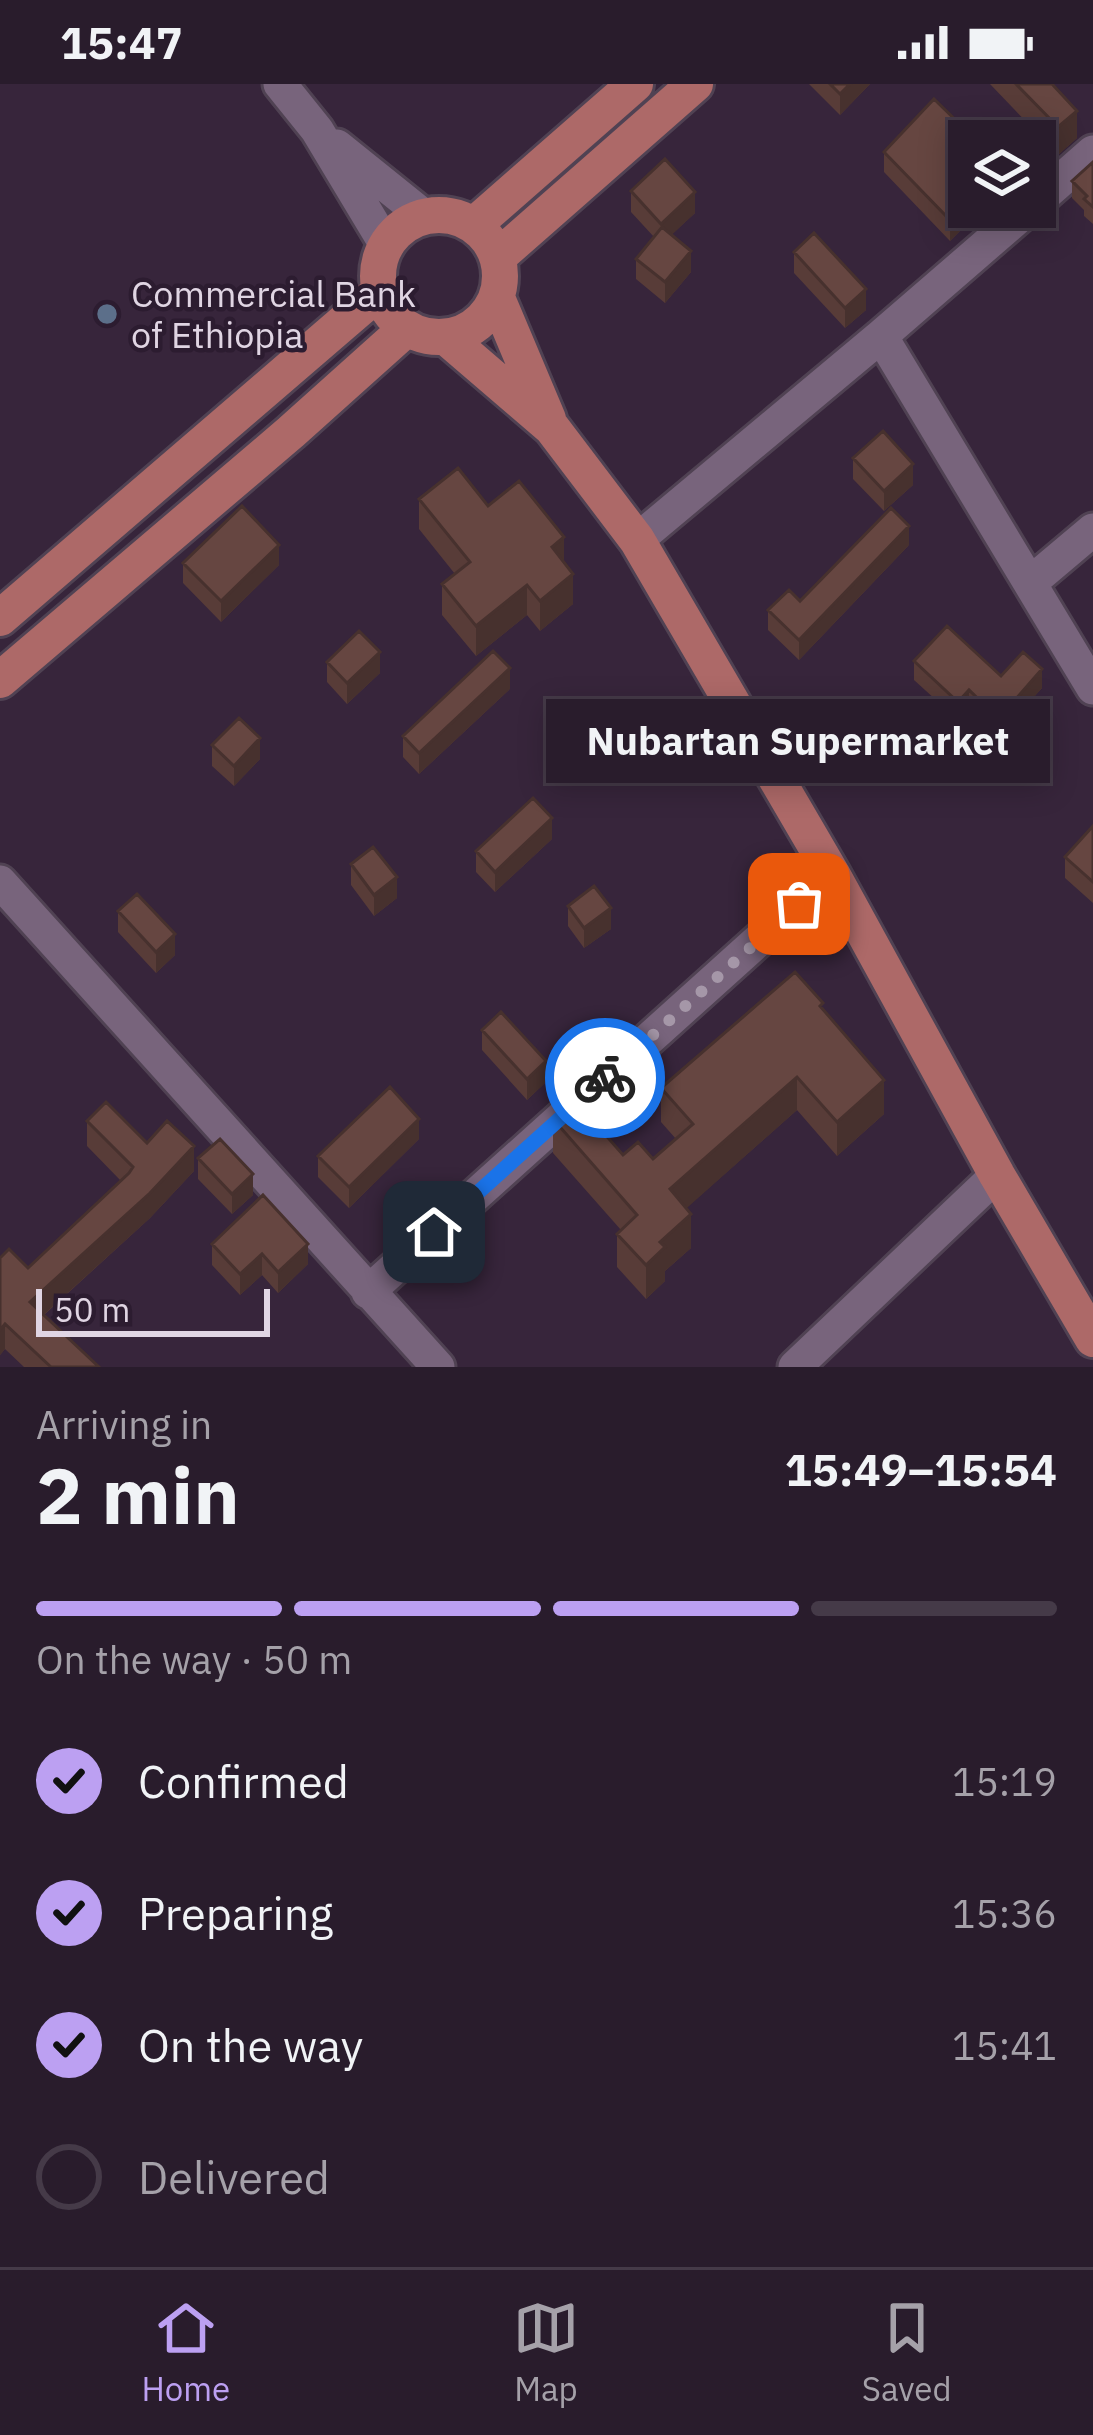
<!DOCTYPE html>
<meta charset="utf-8">
<style>
:root{--surface:#291c2c;--page:#352938;--text:#f1f3f6;--muted:#a5a1a9;--line:#453a48;--accent:#bca0f2}
body{margin:0;font-family:"IBM Plex Sans",sans-serif;background:var(--page);color:var(--text);height:100vh;display:flex;flex-direction:column;font-size:45px;white-space:nowrap}
*{box-sizing:border-box;margin:0}
p{font-size:39px;color:var(--muted)}
.icon{flex:none;width:66px;height:66px;fill:none;stroke:currentColor;stroke-width:2;stroke-linecap:round;stroke-linejoin:round}
.map{position:relative;height:1283px;overflow:hidden}
.side{display:flex;flex-direction:column;background:var(--surface);flex:1}
.side>*{flex:none}
.fabs{position:absolute;left:948px;top:36px;display:grid;gap:24px}
.fabs a{display:grid;place-items:center;width:108px;height:108px;border-radius:0px;background:var(--surface);box-shadow:0 6px 30px #0003,0 0 0 3px var(--line);font-size:60px}
.scale{position:absolute;left:36px;bottom:30px;width:234px;box-sizing:border-box;padding-left:12px;border:6px solid #e0d5e3;border-top:0;font-size:33px;line-height:42px;white-space:nowrap;color:#e0d5e3;-webkit-text-stroke:9px #2c1c30;paint-order:stroke}
.pin{position:absolute;display:grid;place-items:center;width:102px;height:102px;color:#fff;margin:-51px;border-radius:24px;box-shadow:0 6px 18px #0006}
.courier{position:absolute;display:grid;place-items:center;width:120px;height:120px;margin:-60px;border:9px solid #1a73e8;border-radius:50%;background:#fff;color:#222;box-shadow:0 3px 15px #0007}
.bubble{position:absolute;height:84px;border-radius:0px;background:var(--surface);box-shadow:0 6px 30px #0003,0 0 0 3px var(--line);font-size:39px;font-weight:700;line-height:84px;text-align:center}
.summary em{font-style:normal;font-weight:700}
.summary div{display:flex;flex-direction:column-reverse}
.summary{display:flex;align-items:center;justify-content:space-between;height:204px;padding:0 36px}
h1{font-size:78px;font-weight:700;line-height:90px}
.bar{display:grid;grid-template-columns:repeat(4,1fr);gap:18px 12px;align-content:center;height:144px;padding:0 36px}
.bar i{height:15px;border-radius:9px;background:var(--line)}
.bar .selected{background:var(--accent)}
.bar p{grid-column:span 4}
ol{padding:0 36px;list-style:none}
li{display:flex;align-items:center;gap:36px;height:132px}
li p{margin-inline-start:auto}
li .icon{padding:12px;border-radius:50%;background:var(--accent);color:#111;stroke-width:4}
li:last-child{color:var(--muted)}
li i{width:66px;height:66px;border:6px solid var(--line);border-radius:50%}
.status{display:flex;justify-content:space-between;align-items:center;height:84px;padding:0 60px;background:var(--surface);direction:ltr}
.status svg{height:33px;fill:currentColor}
.menu{display:flex;justify-content:space-around;align-items:center;height:168px;border-top:3px solid var(--line);background:var(--surface);font-size:33px;color:var(--muted)}
.menu a{display:grid;justify-items:center;gap:6px}
.menu .selected{color:var(--accent)}
.map>svg:first-child{display:block}
</style>
<div class="status"><b>15:47</b><svg viewBox="0 0 49 12"><path d="M0 12V9h3v3zM5 12V6h3v6zM10 12V3h3v9zM15 12V0h3v12zM26 1h20v11H26zM47 4h2v5h-2z"/></svg></div>
<div class="map">
<svg width="1093" height="1283" viewBox="0 0 1093 1283">
<rect width="100%" height="100%" fill="#37253b"/>
<g fill="none" stroke-linecap="round" stroke-linejoin="round">
<defs>
<path id="minor" d="M 280,0 L 317,46 L 386,161
M 337,62 L 424,132
M 1035,119 L 1093,68
M 881,252 L 1093,604
M 637,456 L 881,252 L 1030,123
M 1030,499 L 1093,446
M 0,798 L 438,1283
M 368,1208 L 832,790
M 795,1283 L 997,1091"/>
<path id="major" d="M378 192a61 61 0 1 1 122 0a61 61 0 1 1-122 0Z
M 474,141 L 635,0
M 498,173 L 695,0
M 497,214 L 548,335
M 446,253 L 552,344 L 637,456 L 832,790 L 997,1091 L 1093,1255
M 0,534 L 380,207
M 0,596 L 291,348 L 407,244"/>
</defs>
<use href="#minor" stroke="#504253" stroke-width="39"/>
<use href="#major" stroke="#504253" stroke-width="42"/>
<use href="#minor" stroke="#78647c" stroke-width="33"/>
<use href="#major" stroke="#ad6968" stroke-width="36"/>
</g>
<path fill="#583c38" d="M 809,0 L 870,0 L 840,31 Z
M 990,0 L 1052,0 L 1077,54 L 1058,71 Z
M 934,15 L 974,54 L 974,57 L 969,57 L 969,123 L 984,123 L 950,157 L 884,88 L 884,68 Z
M 1093,78 L 1093,140 L 1084,132 L 1084,126 L 1072,114 L 1072,97 Z
M 631,107 L 695,129 L 671,151 L 691,188 L 665,219 L 636,195 L 636,175 L 654,153 L 631,128 Z
M 794,168 L 866,226 L 845,244 L 794,189 Z
M 853,374 L 913,401 L 884,427 L 853,395 Z
M 419,415 L 564,479 L 573,520 L 540,547 L 527,531 L 476,572 L 442,531 L 442,500 L 455,490 L 419,445 Z
M 909,461 L 799,576 L 768,546 L 768,526 L 800,517 Z
M 183,479 L 279,481 L 221,538 L 183,499 Z
M 914,577 L 1001,592 L 1042,604 L 1023,625 L 1030,651 L 1014,668 L 969,625 L 958,636 L 914,596 Z
M 327,578 L 380,589 L 347,620 L 327,598 Z
M 510,605 L 419,690 L 403,673 L 403,652 Z
M 212,661 L 260,675 L 234,702 L 212,682 Z
M 1093,742 L 1093,819 L 1065,794 L 1065,773 Z
M 552,755 L 495,808 L 476,788 L 476,767 Z
M 351,780 L 397,814 L 374,832 L 351,801 Z
M 568,822 L 611,845 L 584,864 L 568,842 Z
M 118,827 L 175,871 L 156,889 L 118,848 Z
M 823,926 L 884,1030 L 837,1072 L 797,1026 L 686,1124 L 691,1164 L 665,1187 L 665,1197 L 646,1215 L 617,1183 L 617,1150 L 621,1146 L 553,1069 L 553,1035 L 623,1071 L 653,1075 L 676,1055 L 661,1038 L 661,1004 Z
M 482,946 L 546,998 L 527,1016 L 482,966 Z
M 87,1037 L 147,1059 L 194,1087 L 150,1134 L 44,1231 L 99,1283 L 24,1283 L 5,1265 L 0,1271 L 0,1174 L 28,1184 L 121,1097 L 87,1062 Z
M 419,1055 L 349,1124 L 318,1093 L 318,1072 Z
M 198,1074 L 253,1111 L 232,1130 L 198,1095 Z
M 212,1160 L 308,1180 L 278,1209 L 262,1191 L 240,1211 L 212,1181 Z"/>
<path fill="#47312e" d="M 850,0 L 870,0 L 840,31 L 840,10 Z
M 1077,27 L 1077,54 L 1058,71 L 1058,43 Z
M 695,108 L 695,129 L 661,161 L 661,140 Z
M 969,117 L 969,123 L 984,123 L 950,157 L 950,136 Z
M 691,167 L 691,188 L 665,219 L 665,198 Z
M 866,205 L 866,226 L 845,244 L 845,224 Z
M 913,380 L 913,401 L 884,427 L 884,407 Z
M 909,442 L 909,461 L 799,576 L 799,556 Z
M 564,453 L 564,483 L 552,463 Z
M 279,461 L 279,481 L 221,538 L 221,517 Z
M 573,490 L 573,520 L 540,547 L 540,517 Z
M 527,501 L 527,531 L 476,572 L 476,542 Z
M 380,568 L 380,589 L 347,620 L 347,599 Z
M 510,584 L 510,605 L 419,690 L 419,669 Z
M 1042,585 L 1042,604 L 1014,635 L 1014,617 Z
M 969,606 L 969,625 L 958,636 L 958,618 Z
M 1030,633 L 1030,651 L 1014,668 L 1014,650 Z
M 260,654 L 260,675 L 234,702 L 234,682 Z
M 552,734 L 552,755 L 495,808 L 495,788 Z
M 397,793 L 397,814 L 374,832 L 374,811 Z
M 611,824 L 611,845 L 584,864 L 584,844 Z
M 175,850 L 175,871 L 156,889 L 156,868 Z
M 546,977 L 546,998 L 527,1016 L 527,995 Z
M 797,993 L 797,1026 L 670,1139 L 670,1105 Z
M 884,996 L 884,1030 L 837,1072 L 837,1038 Z
M 419,1035 L 419,1055 L 349,1124 L 349,1103 Z
M 194,1062 L 194,1087 L 150,1134 L 30,1243 L 30,1218 Z
M 253,1090 L 253,1111 L 232,1130 L 232,1110 Z
M 691,1130 L 691,1164 L 665,1187 L 665,1197 L 646,1215 L 646,1181 L 660,1158 Z
M 308,1160 L 308,1180 L 278,1209 L 278,1188 Z
M 262,1170 L 262,1191 L 240,1211 L 240,1190 Z
M 5,1240 L 5,1265 L 0,1271 L 0,1246 Z"/>
<path fill="#664641" stroke="#47312e" stroke-width="3" d="M 830,0 L 850,0 L 840,10 Z
M 1016,0 L 1052,0 L 1077,27 L 1058,43 Z
M 934,15 L 974,54 L 969,57 L 962,67 L 969,74 L 969,117 L 950,136 L 884,68 Z
M 665,75 L 695,108 L 661,140 L 631,107 Z
M 1093,78 L 1093,123 L 1084,115 L 1087,112 L 1072,97 Z
M 662,143 L 691,167 L 665,198 L 636,175 Z
M 814,149 L 866,205 L 845,224 L 794,168 Z
M 883,347 L 913,380 L 884,407 L 853,374 Z
M 458,384 L 488,422 L 519,397 L 564,453 L 552,463 L 573,490 L 540,517 L 527,501 L 476,542 L 442,500 L 470,478 L 419,415 Z
M 242,422 L 279,461 L 221,517 L 183,479 Z
M 891,424 L 909,442 L 799,556 L 768,526 L 789,506 L 800,517 Z
M 947,542 L 1001,592 L 1023,568 L 1042,585 L 1014,617 L 1030,633 L 1014,650 L 969,606 L 958,618 L 914,577 Z
M 359,547 L 380,568 L 347,599 L 327,578 Z
M 493,567 L 510,584 L 419,669 L 403,652 Z
M 239,634 L 260,654 L 234,682 L 212,661 Z
M 533,714 L 552,734 L 495,788 L 476,767 Z
M 1093,742 L 1093,798 L 1065,773 Z
M 373,763 L 397,793 L 374,811 L 351,780 Z
M 594,802 L 611,824 L 584,844 L 568,822 Z
M 137,810 L 175,850 L 156,868 L 118,827 Z
M 795,888 L 823,919 L 820,922 L 884,996 L 837,1038 L 797,993 L 670,1105 L 691,1130 L 660,1158 L 665,1163 L 646,1181 L 617,1150 L 637,1131 L 553,1035 L 575,1016 L 623,1071 L 638,1058 L 653,1075 L 693,1040 L 661,1004 Z
M 501,928 L 546,977 L 527,995 L 482,946 Z
M 390,1003 L 419,1035 L 349,1103 L 318,1072 Z
M 106,1018 L 147,1059 L 167,1037 L 194,1062 L 150,1109 L 30,1218 L 99,1283 L 51,1283 L 5,1240 L 0,1246 L 0,1174 L 9,1165 L 28,1184 L 129,1089 L 133,1083 L 87,1037 Z
M 220,1055 L 253,1090 L 232,1110 L 198,1074 Z
M 263,1111 L 308,1160 L 278,1188 L 262,1170 L 240,1190 L 212,1160 Z"/>
<g fill="none" stroke-linecap="round" stroke-linejoin="round">
<path stroke="#a597a8" stroke-width="12" stroke-dasharray="0 21.6" d="M 605,994 L 799,820"/>
<path stroke="#1a73e8" stroke-width="15" d="M 434,1148 L 605,994"/>
</g>
<circle fill="#5c6f8a" stroke="#2c1c30" stroke-width="4.5" cx="107" cy="230" r="12"/>
<g text-anchor="middle" dominant-baseline="central" stroke-width="9" stroke-linejoin="round" paint-order="stroke">
<g font-size="36" fill="#e0d5e3" stroke="#2c1c30" text-anchor="start">
<text x="131" y="209">Commercial Bank<tspan x="131" dy="41">of Ethiopia</tspan></text>
</g>
</g>
</svg>
<div class="fabs">
<a><svg class="icon" aria-label="layers" viewBox="0 0 24 24"><path d="M12 4l9 5-9 5-9-5zM3 14l9 5 9-5"/></svg></a>
</div>
<div class="scale">50 m</div>
<div class="pin" style="left:799px;top:820px;background:#ea580c"><svg class="icon" aria-label="bag" viewBox="0 0 24 24"><path d="M5 8h14l-1 12H6zM9 8a3 3 0 0 1 6 0"/></svg></div>
<div class="pin" style="left:434px;top:1148px;background:#1f2937"><svg class="icon" aria-label="home" viewBox="0 0 24 24"><path d="M3 11l9-7 9 7M6 9v11h12V9"/></svg></div>
<div class="courier" style="left:605px;top:994px"><svg class="icon" aria-label="bike" viewBox="0 0 24 24"><circle cx="6" cy="16" r="4"/><circle cx="18" cy="16" r="4"/><path d="M6 16l4-8h5l3 8M10 8l3 8H6M13 5h3"/></svg></div>
<div class="bubble" style="left:546px;top:615px;width:504px">Nubartan Supermarket</div>
</div>
<section class="side">
<div class="summary"><div><h1>2 min</h1><p>Arriving in</p></div><em>15:49–15:54</em></div>
<div class="bar"><i class="selected"></i><i class="selected"></i><i class="selected"></i><i></i><p>On the way · 50 m</p></div>
<ol>
<li><svg class="icon" aria-label="check" viewBox="0 0 24 24"><path d="M5 12l5 5 9-10"/></svg>Confirmed<p>15:19</p></li>
<li><svg class="icon" aria-label="check" viewBox="0 0 24 24"><path d="M5 12l5 5 9-10"/></svg>Preparing<p>15:36</p></li>
<li><svg class="icon" aria-label="check" viewBox="0 0 24 24"><path d="M5 12l5 5 9-10"/></svg>On the way<p>15:41</p></li>
<li><i></i>Delivered</li>
</ol>
</section>
<nav class="menu">
<a class="selected"><svg class="icon" aria-label="home" viewBox="0 0 24 24"><path d="M3 11l9-7 9 7M6 9v11h12V9"/></svg>Home</a>
<a><svg class="icon" aria-label="map" viewBox="0 0 24 24"><path d="M3 6l6-2 6 2 6-2v14l-6 2-6-2-6 2zM9 4v14M15 6v14"/></svg>Map</a>
<a><svg class="icon" aria-label="saved" viewBox="0 0 24 24"><path d="M7 4h10v16l-5-4-5 4z"/></svg>Saved</a>
</nav>
